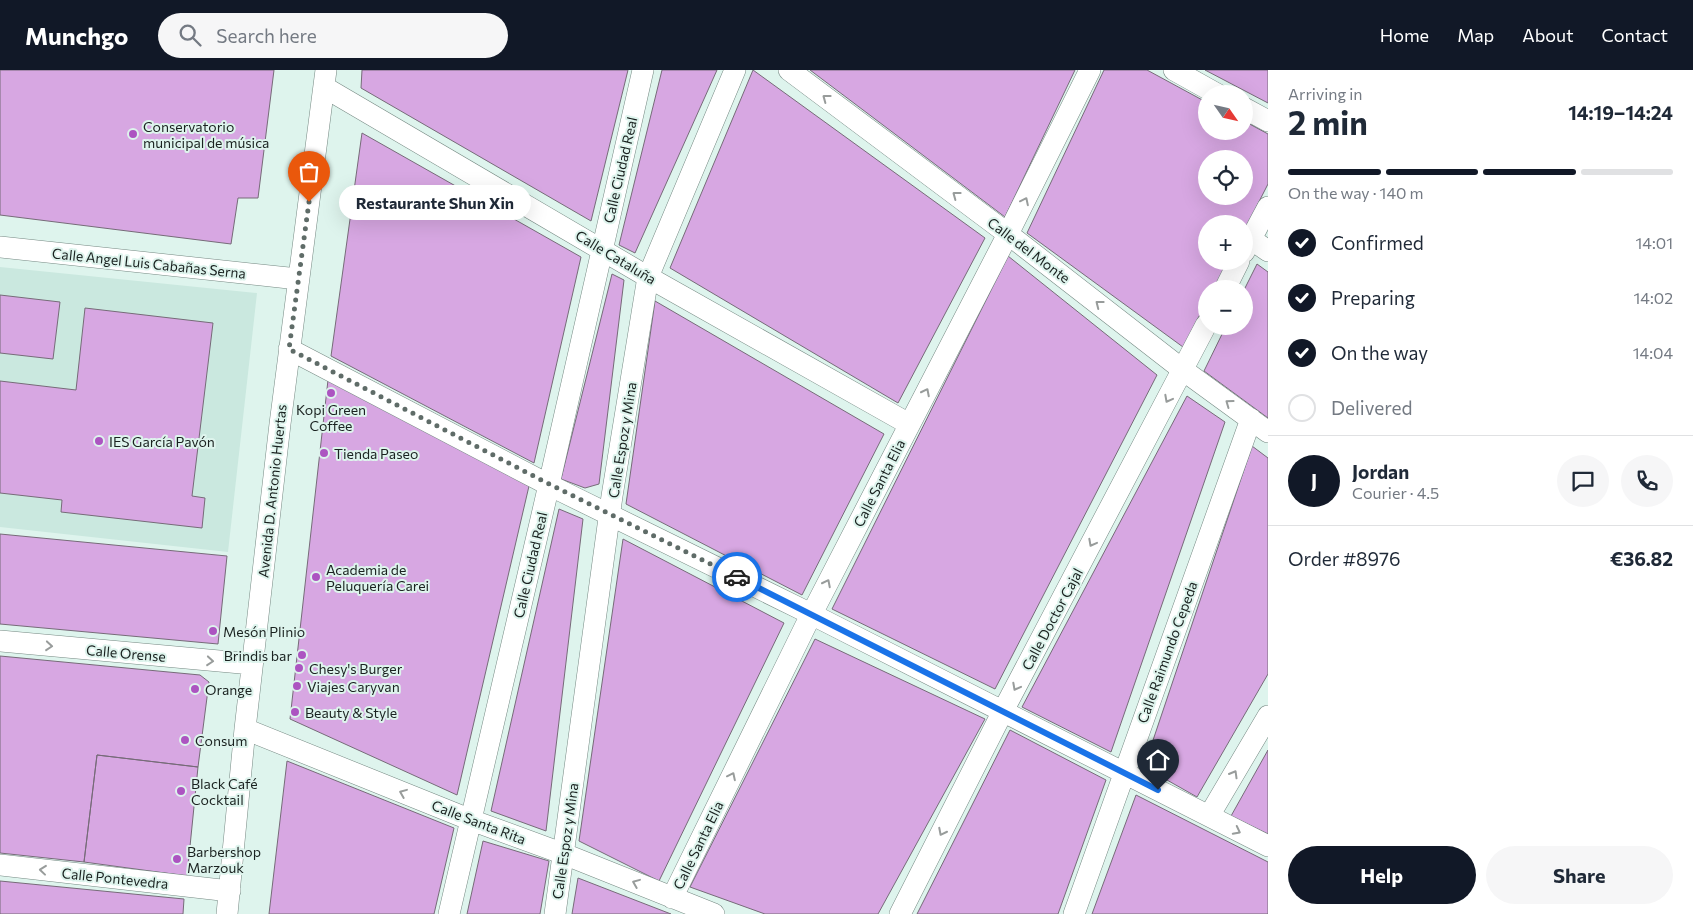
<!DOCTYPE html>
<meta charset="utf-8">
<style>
:root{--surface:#fff;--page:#f6f6f7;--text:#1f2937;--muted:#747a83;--line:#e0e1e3;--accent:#111827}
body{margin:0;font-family:Commissioner,sans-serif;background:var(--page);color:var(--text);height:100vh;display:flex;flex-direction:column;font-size:19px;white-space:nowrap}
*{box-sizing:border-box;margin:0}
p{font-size:16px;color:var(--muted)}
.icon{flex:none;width:28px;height:28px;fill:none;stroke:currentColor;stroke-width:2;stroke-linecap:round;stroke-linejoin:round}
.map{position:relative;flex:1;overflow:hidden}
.sheet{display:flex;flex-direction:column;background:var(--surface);width:425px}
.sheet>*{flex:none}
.needle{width:32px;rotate:124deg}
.fabs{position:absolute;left:1198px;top:15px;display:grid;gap:10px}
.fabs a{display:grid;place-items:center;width:55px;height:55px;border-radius:50%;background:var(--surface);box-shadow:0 5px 20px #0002;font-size:25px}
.pin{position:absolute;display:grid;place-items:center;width:42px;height:42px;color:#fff;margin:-51px -21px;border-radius:50% 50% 50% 0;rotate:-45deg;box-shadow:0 0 5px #0007}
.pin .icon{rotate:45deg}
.courier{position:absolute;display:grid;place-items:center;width:50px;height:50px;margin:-25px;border:4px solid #1a73e8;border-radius:50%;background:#fff;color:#222;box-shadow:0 1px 6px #0007}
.bubble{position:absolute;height:35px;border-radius:18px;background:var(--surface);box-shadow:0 5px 20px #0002;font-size:16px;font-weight:700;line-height:35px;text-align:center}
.head em{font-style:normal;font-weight:700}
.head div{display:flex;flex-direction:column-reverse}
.head{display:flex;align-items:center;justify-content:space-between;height:85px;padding:0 20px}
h1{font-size:32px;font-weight:700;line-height:38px}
.bar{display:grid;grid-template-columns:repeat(4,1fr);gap:8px 5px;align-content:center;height:60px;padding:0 20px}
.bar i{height:6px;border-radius:4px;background:var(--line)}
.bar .selected{background:var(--accent)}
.bar p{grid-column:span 4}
.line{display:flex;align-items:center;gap:12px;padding:0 20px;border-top:1px solid var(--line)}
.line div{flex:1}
.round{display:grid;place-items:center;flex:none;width:52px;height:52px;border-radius:26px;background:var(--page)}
ol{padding:0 20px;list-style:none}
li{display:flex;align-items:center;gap:15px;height:55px}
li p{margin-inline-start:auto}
li .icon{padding:5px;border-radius:50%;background:var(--accent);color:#fff;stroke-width:4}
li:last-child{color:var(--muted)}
li i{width:28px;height:28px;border:2px solid var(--line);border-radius:50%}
.cta{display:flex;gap:10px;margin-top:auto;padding:10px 20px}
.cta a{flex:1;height:58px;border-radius:30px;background:var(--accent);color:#fff;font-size:20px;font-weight:700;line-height:58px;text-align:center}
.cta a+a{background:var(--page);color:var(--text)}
header{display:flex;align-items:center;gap:30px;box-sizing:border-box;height:70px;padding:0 25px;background:var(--accent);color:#fff}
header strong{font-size:24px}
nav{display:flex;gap:28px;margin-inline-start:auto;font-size:18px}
.search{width:350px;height:45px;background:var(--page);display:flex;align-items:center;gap:12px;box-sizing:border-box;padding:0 18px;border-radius:28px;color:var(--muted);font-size:19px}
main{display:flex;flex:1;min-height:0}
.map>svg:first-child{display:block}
</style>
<header>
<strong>Munchgo</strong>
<div class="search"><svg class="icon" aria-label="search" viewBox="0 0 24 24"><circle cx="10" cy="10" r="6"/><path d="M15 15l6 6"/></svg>Search here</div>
<nav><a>Home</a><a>Map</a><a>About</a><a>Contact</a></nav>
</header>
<main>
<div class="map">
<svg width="1268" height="844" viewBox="0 0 1268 844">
<rect width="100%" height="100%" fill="#def4ed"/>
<path fill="#cae8df" d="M 0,197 L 257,223 L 228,482 L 0,457 Z"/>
<path fill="#d7a7e2" stroke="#766b78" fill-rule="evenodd" d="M 0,0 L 274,0 L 258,128 L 238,128 L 231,174 L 0,145 Z
M 362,0 L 628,0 L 591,151 L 361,18 Z
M 662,0 L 717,0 L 635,183 L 619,175 Z
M 753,0 L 985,168 L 898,333 L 670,198 Z
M 810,0 L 1075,0 L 1005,147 Z
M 1104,0 L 1147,0 L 1206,32 L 1206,61 L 1244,61 L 1244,51 L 1268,64 L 1268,114 L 1244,161 L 1244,154 L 1206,154 L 1206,191 L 1228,191 L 1214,219 L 1206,219 L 1206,233 L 1183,277 L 1027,163 ZM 1206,89 L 1244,89 L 1244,126 L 1206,126 Z
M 1205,0 L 1268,0 L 1268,33 Z
M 362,63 L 581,187 L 534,393 L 331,286 Z
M 1008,186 L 1157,305 L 995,619 L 832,539 Z
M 1257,194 L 1268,202 L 1268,348 L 1204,301 L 1226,256 L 1244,256 L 1244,220 Z
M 612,204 L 624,210 L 599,414 L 585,418 L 561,409 Z
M 0,225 L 60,232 L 53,289 L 0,283 Z
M 655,231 L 884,364 L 802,525 L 626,434 Z
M 85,238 L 213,253 L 192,426 L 205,428 L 202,458 L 61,442 L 62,430 L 0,423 L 0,311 L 76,320 Z
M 328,310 L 529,416 L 457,725 L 290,649 Z
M 1187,326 L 1225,352 L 1111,682 L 1022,637 Z
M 1252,376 L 1268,388 L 1268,604 L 1197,727 L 1144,697 Z
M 559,439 L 583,449 L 546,761 L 491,741 Z
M 0,464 L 227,486 L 218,574 L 0,554 Z
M 623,469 L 784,553 L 659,811 L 579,771 Z
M 815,569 L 985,649 L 878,844 L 765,844 L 690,817 Z
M 0,586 L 200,605 L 209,612 L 198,697 L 97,685 L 84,792 L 0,783 Z
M 1010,660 L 1106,710 L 1058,844 L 917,844 Z
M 1268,680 L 1268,764 L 1231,746 Z
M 97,685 L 198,697 L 187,806 L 84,792 Z
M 287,691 L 454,758 L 434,844 L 269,844 Z
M 1136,725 L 1268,792 L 1268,844 L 1092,844 Z
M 483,771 L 549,791 L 540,844 L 467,844 Z
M 578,808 L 671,844 L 572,844 Z
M 0,811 L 184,829 L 183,844 L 0,844 Z"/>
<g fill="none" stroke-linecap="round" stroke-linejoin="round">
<defs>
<path id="minor" d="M 789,0 L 1008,164 L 1183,300 L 1268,362
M 1174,0 L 1217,24
M 324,17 L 648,207 L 909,354
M 1244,38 L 1268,51
M 1251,169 L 1268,181
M 0,177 L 298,209
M 1244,182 L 1268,137
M 1225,219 L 1239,191
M 289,279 L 549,415 L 811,544 L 1268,776
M 0,571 L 252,594
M 245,659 L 471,750 L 564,784 L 714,844
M 1209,746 L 1268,646
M 0,795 L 230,821
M 672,828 L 805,557 L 1008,164 L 1090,0
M 227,844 L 245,659 L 280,354 L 326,0
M 449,844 L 545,432 L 643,0
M 555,844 L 612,426 L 648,207 L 735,0
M 900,844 L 1003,641 L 1206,255
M 1074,844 L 1251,349"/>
</defs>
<use href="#minor" stroke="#768983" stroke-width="22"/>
<use href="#minor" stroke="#fff" stroke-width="21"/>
</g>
<defs><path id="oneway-chevron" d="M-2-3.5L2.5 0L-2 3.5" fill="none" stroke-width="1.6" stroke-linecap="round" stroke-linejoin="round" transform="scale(1.25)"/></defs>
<g stroke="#989c9b">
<use href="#oneway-chevron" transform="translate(826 28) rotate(-143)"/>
<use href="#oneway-chevron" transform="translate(956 125) rotate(-143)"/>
<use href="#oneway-chevron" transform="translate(1025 131) rotate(-64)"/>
<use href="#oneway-chevron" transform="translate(1099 234) rotate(-142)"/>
<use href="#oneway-chevron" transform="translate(926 322) rotate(-63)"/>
<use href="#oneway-chevron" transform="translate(1168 329) rotate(118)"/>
<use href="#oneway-chevron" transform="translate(1229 333) rotate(-144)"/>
<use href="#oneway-chevron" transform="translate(1092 473) rotate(118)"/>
<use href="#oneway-chevron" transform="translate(827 513) rotate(-63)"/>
<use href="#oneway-chevron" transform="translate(49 576) rotate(5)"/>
<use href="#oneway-chevron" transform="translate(210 591) rotate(5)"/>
<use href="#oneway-chevron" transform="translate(1016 617) rotate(118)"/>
<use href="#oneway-chevron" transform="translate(1234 704) rotate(-60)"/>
<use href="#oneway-chevron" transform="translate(732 706) rotate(-64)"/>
<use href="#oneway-chevron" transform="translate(403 723) rotate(-158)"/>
<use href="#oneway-chevron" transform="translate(1237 761) rotate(27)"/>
<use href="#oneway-chevron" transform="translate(942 762) rotate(117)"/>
<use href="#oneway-chevron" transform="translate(43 800) rotate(-174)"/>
<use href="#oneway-chevron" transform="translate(636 813) rotate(-158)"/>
</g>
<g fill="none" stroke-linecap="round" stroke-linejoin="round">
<path stroke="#5f6c68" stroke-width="5" stroke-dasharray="0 9" d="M 309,132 L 289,279 L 549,414 L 737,507"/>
<path stroke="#1a73e8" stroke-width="6" d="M 737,507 L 1158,720"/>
</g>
<g fill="#ac54c1" stroke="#def4ed" stroke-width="2">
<circle cx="133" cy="64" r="5"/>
<circle cx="331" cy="323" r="5"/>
<circle cx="99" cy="371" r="5"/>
<circle cx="324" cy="383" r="5"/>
<circle cx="316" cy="507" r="5"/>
<circle cx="213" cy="561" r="5"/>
<circle cx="302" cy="585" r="5"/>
<circle cx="299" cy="598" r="5"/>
<circle cx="297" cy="616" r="5"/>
<circle cx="195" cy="619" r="5"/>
<circle cx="295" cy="642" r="5"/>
<circle cx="185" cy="670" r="5"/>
<circle cx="181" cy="721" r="5"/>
<circle cx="177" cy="789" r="5"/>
</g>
<g text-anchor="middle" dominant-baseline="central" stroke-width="4" stroke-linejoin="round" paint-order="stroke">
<g font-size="14" fill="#1a2220" stroke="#def4ed" text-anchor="start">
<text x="143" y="56">Conservatorio<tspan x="143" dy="16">municipal de música</tspan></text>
<text x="331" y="339" text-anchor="middle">Kopi Green<tspan x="331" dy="16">Coffee</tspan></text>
<text x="109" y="371">IES García Pavón</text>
<text x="334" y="383">Tienda Paseo</text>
<text x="326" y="499">Academia de<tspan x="326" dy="16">Peluquería Carei</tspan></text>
<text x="223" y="561">Mesón Plinio</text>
<text x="292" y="585" text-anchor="end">Brindis bar</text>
<text x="309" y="598">Chesy's Burger</text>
<text x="307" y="616">Viajes Caryvan</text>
<text x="205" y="619">Orange</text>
<text x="305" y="642">Beauty &amp; Style</text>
<text x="195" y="670">Consum</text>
<text x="191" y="713">Black Café<tspan x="191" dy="16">Cocktail</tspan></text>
<text x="187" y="781">Barbershop<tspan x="187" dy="16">Marzouk</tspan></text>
</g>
<g font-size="14" fill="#1a2220" stroke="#def4ed">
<text transform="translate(620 100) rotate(-77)">Calle Ciudad Real</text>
<text transform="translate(1029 180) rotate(37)">Calle del Monte</text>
<text transform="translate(616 187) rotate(31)">Calle Cataluña</text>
<text transform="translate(149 193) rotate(6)">Calle Angel Luis Cabañas Serna</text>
<text transform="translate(622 370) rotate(-81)">Calle Espoz y Mina</text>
<text transform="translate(879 413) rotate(-63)">Calle Santa Elia</text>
<text transform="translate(272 421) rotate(-84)">Avenida D. Antonio Huertas</text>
<text transform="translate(530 495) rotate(-77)">Calle Ciudad Real</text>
<text transform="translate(1052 549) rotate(-62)">Calle Doctor Cajal</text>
<text transform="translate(1167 582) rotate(-70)">Calle Raimundo Cepeda</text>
<text transform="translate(126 583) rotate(5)">Calle Orense</text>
<text transform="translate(479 752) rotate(21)">Calle Santa Rita</text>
<text transform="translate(565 771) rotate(-82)">Calle Espoz y Mina</text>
<text transform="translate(698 775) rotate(-64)">Calle Santa Elia</text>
<text transform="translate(115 808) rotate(6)">Calle Pontevedra</text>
</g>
</g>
</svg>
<div class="fabs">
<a><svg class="needle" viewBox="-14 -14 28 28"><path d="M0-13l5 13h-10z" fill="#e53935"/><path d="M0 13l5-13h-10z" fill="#747a83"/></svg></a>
<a><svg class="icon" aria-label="locate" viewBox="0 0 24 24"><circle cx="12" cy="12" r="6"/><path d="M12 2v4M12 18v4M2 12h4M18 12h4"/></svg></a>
<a>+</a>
<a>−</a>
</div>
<div class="pin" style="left:309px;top:132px;background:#ea580c"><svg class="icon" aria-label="bag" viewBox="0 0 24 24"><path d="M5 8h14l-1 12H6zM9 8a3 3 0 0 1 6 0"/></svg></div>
<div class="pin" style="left:1158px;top:720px;background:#1f2937"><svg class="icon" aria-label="home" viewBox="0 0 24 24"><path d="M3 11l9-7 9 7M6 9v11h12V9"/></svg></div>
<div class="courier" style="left:737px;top:507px"><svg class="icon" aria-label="car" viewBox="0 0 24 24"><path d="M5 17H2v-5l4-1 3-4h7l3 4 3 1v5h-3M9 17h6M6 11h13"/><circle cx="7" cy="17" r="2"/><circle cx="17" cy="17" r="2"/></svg></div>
<div class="bubble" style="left:339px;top:115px;width:192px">Restaurante Shun Xin</div>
</div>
<section class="sheet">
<div class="head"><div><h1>2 min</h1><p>Arriving in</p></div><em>14:19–14:24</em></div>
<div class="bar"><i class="selected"></i><i class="selected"></i><i class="selected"></i><i></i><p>On the way · 140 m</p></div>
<ol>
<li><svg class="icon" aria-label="check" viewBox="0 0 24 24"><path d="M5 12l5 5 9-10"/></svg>Confirmed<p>14:01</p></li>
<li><svg class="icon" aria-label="check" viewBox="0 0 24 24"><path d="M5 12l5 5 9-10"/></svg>Preparing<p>14:02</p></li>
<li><svg class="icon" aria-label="check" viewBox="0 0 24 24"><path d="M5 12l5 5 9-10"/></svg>On the way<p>14:04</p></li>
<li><i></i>Delivered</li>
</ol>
<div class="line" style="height:90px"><b class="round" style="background:var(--accent);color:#fff">J</b><div><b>Jordan</b><p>Courier · 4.5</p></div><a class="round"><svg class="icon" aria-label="chat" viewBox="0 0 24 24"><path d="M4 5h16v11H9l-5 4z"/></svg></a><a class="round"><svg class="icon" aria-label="phone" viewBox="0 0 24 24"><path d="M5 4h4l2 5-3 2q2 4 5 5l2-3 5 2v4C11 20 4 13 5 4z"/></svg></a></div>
<div class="line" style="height:65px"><div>Order #8976</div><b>€36.82</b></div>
<div class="cta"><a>Help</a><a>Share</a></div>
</section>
</main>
